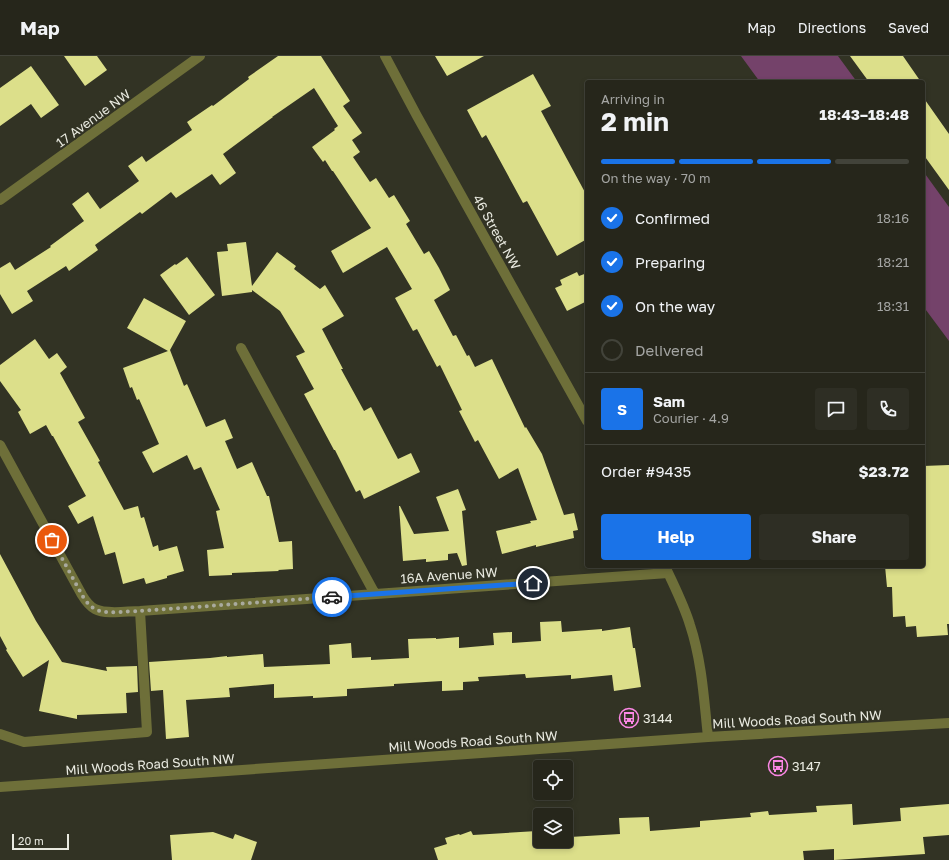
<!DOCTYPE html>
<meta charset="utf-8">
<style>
:root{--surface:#26261b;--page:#2e2e24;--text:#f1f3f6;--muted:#a4a5a3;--line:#42433a;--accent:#1a73e8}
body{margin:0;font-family:"Golos Text",sans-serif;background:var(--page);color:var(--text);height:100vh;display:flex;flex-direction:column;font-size:15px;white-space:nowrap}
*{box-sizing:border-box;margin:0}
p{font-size:13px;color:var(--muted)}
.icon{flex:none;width:22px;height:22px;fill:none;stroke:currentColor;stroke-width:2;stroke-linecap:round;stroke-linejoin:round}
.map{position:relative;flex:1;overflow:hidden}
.panel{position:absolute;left:585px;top:24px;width:340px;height:488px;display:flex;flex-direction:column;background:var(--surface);border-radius:4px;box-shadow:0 2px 6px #0003,0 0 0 1px var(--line)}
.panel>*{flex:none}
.tools{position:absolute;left:533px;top:704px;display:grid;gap:8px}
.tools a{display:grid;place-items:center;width:40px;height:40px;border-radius:4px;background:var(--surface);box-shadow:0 2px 6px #0003,0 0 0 1px var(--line);font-size:20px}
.scale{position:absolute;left:12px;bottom:10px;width:57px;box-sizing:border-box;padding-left:4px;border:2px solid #e9eae0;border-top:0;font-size:11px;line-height:14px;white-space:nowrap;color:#e9eae0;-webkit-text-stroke:3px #323324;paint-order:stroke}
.pin{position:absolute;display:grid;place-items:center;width:34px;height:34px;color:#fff;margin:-17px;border:2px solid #fff;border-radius:50%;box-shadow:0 1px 4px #0007}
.courier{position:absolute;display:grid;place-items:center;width:40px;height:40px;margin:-20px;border:3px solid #1a73e8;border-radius:50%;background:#fff;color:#222;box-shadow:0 1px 5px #0007}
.overview em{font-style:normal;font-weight:700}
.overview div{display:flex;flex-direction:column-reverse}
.overview{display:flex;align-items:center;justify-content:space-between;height:68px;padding:0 16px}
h1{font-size:26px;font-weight:700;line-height:30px}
.bar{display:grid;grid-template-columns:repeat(4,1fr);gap:6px 4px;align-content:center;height:48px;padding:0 16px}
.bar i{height:5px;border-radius:3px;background:var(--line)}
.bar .on{background:var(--accent)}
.bar p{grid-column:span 4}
.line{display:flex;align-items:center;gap:10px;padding:0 16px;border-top:1px solid var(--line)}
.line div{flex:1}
.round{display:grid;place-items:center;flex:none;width:42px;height:42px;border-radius:4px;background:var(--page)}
ol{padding:0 16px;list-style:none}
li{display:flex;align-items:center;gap:12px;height:44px}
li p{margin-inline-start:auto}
li .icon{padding:4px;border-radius:50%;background:var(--accent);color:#fff;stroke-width:4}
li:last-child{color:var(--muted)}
li i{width:22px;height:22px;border:2px solid var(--line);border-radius:50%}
.action{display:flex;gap:8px;margin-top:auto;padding:8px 16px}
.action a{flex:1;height:46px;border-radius:4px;background:var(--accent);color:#fff;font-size:16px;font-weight:700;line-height:46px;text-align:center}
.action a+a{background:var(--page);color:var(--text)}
header{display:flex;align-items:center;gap:24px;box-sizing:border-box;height:56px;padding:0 20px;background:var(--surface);border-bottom:1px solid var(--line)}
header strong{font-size:19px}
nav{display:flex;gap:22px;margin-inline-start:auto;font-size:14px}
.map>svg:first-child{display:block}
</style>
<header>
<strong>Map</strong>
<nav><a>Map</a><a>Directions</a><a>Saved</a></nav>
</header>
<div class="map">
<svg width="949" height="804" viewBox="0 0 949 804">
<rect width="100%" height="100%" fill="#323324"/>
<path fill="#74426a" d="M 741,0 L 838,0 L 857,26 L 760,26 Z
M 923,115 L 949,151 L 949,285 L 923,250 Z"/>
<path fill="#dcdf8a" d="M 64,0 L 97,0 L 107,14 L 85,30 Z
M 278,0 L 321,0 L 350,45 L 343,50 L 362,77 L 352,84 L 360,96 L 353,101 L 370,126 L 376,122 L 389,142 L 394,139 L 410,165 L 406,168 L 424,198 L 429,195 L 439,212 L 450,234 L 434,244 L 453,280 L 456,279 L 467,300 L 469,299 L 475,311 L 492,303 L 525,372 L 526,371 L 542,398 L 564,459 L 574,457 L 578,474 L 573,475 L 574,482 L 536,491 L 536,489 L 502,498 L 496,475 L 531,467 L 530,465 L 537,464 L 518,412 L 499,423 L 478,384 L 475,386 L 459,355 L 462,354 L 440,309 L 437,311 L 417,273 L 413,275 L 395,242 L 412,233 L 387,191 L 343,217 L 331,195 L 371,172 L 333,115 L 332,115 L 325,104 L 323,106 L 312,91 L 335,74 L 334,73 L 338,70 L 314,32 L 272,61 L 273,61 L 223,98 L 236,117 L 220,129 L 212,118 L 176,142 L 171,136 L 142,158 L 140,156 L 95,189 L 98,194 L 69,215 L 66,210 L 27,235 L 33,245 L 12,258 L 0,238 L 0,212 L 10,206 L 15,214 L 51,191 L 50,190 L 84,165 L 72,148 L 88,136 L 100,153 L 139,125 L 128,110 L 142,100 L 146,106 L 192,74 L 187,66 L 212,49 L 213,50 L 249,23 L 248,21 Z
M 435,0 L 484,0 L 447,20 Z
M 850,0 L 903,0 L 921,26 L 869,26 Z
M 31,10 L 59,49 L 41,62 L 31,48 L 0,70 L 0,32 Z
M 533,18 L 551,50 L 541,55 L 587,140 L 587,183 L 557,200 L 527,145 L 523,147 L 486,79 L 482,82 L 467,54 Z
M 923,41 L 949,78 L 949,134 L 923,98 Z
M 246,186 L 252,230 L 277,196 L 296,210 L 294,213 L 320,233 L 325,229 L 344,260 L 322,273 L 343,313 L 341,313 L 364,355 L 371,351 L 398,403 L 411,397 L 420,416 L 364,443 L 360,434 L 356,436 L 335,394 L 334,394 L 304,338 L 314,333 L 296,300 L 305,296 L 280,255 L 252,234 L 252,236 L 222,240 L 217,196 L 228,195 L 227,188 Z
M 187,201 L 215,239 L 189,259 L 160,219 L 175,208 L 176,209 Z
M 577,216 L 579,220 L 587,217 L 587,245 L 567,255 L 555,232 L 562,229 L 560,224 Z
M 144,242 L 186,265 L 170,294 L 184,330 L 187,328 L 206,371 L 225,363 L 233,382 L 225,385 L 237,413 L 252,406 L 267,440 L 269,440 L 279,486 L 292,485 L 293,513 L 278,514 L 279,515 L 232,517 L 232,519 L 209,520 L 207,494 L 224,492 L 216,455 L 220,454 L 201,411 L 194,414 L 187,399 L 153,417 L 142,396 L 159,388 L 139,343 L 137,344 L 132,331 L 130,332 L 123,312 L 168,295 L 127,272 Z
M 35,283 L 49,303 L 57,297 L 67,311 L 60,317 L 85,362 L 78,366 L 100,405 L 98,406 L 124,454 L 138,450 L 141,462 L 144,461 L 153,491 L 158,489 L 159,495 L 177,490 L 184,515 L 167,520 L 167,522 L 146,528 L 144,522 L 123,528 L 115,496 L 105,499 L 93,460 L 78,468 L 68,450 L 86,440 L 53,380 L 52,380 L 46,369 L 30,378 L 18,356 L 21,354 L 0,325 L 0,309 Z
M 949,409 L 949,568 L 947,568 L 948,579 L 917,581 L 916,570 L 906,571 L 905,560 L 893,561 L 892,531 L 887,531 L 885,510 L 923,510 L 923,410 Z
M 458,433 L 466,454 L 462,455 L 467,509 L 462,510 L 457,497 L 448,498 L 448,504 L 426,506 L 426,503 L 403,505 L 399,450 L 400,450 L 414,478 L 449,475 L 436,441 Z
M 0,498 L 36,565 L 62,606 L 107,615 L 106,611 L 137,610 L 138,636 L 126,637 L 127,657 L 77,659 L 77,663 L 39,655 L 49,604 L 23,621 L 6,594 L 7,593 L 0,580 Z
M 561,565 L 562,576 L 602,573 L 602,575 L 630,571 L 633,592 L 635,592 L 641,631 L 614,635 L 612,619 L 571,623 L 571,619 L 526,622 L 525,618 L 478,621 L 479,625 L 463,626 L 463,634 L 442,635 L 442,625 L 394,628 L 394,630 L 347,633 L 347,640 L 313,642 L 313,640 L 274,642 L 274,628 L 229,632 L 230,641 L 186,644 L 189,681 L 166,683 L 163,634 L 151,635 L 149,606 L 210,602 L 227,600 L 227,601 L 263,598 L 264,611 L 330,608 L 329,589 L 351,587 L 352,602 L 371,601 L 371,604 L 409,602 L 408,583 L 436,582 L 436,583 L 459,581 L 459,592 L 494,589 L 493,577 L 512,576 L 512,587 L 541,585 L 540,566 Z
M 852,748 L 853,769 L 901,765 L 900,752 L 949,748 L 949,779 L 923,781 L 925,798 L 834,804 L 834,793 L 803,795 L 804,804 L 438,804 L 434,792 L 447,788 L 445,782 L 459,778 L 460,779 L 471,775 L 473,779 L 537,775 L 537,768 L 540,768 L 540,785 L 566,785 L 566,767 L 569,767 L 570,781 L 620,778 L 619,762 L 649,761 L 650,775 L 700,771 L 700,765 L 751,761 L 750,757 L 768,755 L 769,759 L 817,756 L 816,750 Z
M 213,776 L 233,783 L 235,778 L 257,786 L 251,804 L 172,804 L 170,779 Z"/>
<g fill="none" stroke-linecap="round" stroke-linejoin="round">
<path stroke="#6e6f39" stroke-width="10" d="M 385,0 L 417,60 L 587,365
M 0,144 L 200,0
M 241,292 L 375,538
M 0,389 L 82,539 C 85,544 89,550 95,553 C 106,559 127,555 140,555 L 668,517
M 665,510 C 674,530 684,549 690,569 C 702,605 704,644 708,681
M 0,678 L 24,686 L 147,676 L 140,555
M 0,731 L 708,681 L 949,667"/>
</g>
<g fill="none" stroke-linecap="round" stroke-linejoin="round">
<path stroke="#a9aa9e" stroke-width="4" stroke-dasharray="0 7.2" d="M 52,484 L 82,539 C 85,544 89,550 95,553 C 106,559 127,555 140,555 L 332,541"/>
<path stroke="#1a73e8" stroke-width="5" d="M 332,541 L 533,527"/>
</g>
<defs>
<symbol id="bus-ring" viewBox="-11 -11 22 22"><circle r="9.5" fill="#323324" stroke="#fb87e5" stroke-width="1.5"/><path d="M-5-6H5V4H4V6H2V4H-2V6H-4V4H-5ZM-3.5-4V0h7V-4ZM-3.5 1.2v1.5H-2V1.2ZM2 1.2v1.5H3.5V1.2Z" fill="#fb87e5"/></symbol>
</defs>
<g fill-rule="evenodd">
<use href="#bus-ring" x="618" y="651" width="22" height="22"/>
<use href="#bus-ring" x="767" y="699" width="22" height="22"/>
</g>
<g text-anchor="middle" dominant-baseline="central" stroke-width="4" stroke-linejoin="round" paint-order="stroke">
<g font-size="13" fill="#e9eae0" stroke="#323324">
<text transform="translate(93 62) rotate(-36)">17 Avenue NW</text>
<text transform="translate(497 176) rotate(61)">46 Street NW</text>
<text transform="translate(449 519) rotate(-4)">16A Avenue NW</text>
<text transform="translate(797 663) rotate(-3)">Mill Woods Road South NW</text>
<text transform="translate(473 685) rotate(-4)">Mill Woods Road South NW</text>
<text transform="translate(150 708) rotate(-4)">Mill Woods Road South NW</text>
</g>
<g font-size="13" fill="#e9eae0" stroke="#323324" text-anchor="start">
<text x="643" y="662">3144</text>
<text x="792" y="710">3147</text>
</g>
</g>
</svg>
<div class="tools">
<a><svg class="icon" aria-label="locate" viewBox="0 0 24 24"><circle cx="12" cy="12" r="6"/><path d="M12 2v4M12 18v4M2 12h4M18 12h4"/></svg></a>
<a><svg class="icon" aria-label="layers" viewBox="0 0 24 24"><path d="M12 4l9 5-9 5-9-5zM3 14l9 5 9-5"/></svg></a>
</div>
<div class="scale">20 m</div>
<div class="pin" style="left:52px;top:484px;background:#ea580c"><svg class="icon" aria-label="bag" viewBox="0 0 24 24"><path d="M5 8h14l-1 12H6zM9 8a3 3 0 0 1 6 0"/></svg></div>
<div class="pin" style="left:533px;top:527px;background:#1f2937"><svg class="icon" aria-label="home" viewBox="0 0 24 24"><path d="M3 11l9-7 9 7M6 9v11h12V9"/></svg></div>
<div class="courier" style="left:332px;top:541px"><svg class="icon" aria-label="car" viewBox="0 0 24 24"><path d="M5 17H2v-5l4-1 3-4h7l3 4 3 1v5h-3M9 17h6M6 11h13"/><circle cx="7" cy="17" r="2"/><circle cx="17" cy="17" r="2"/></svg></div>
<section class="panel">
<div class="overview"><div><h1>2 min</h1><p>Arriving in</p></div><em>18:43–18:48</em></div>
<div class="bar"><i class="on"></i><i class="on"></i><i class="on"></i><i></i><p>On the way · 70 m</p></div>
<ol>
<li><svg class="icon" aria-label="check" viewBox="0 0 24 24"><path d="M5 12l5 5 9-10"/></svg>Confirmed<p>18:16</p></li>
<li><svg class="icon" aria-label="check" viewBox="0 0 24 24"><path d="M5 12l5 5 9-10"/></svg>Preparing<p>18:21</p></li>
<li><svg class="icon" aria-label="check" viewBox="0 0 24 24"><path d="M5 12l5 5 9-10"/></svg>On the way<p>18:31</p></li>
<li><i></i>Delivered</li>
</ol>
<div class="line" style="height:72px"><b class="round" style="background:var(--accent);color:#fff">S</b><div><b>Sam</b><p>Courier · 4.9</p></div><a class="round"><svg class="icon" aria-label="chat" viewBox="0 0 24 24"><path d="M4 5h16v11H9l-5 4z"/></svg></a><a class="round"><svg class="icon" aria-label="phone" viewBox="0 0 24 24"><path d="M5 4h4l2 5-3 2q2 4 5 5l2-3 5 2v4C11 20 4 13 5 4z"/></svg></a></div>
<div class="line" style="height:52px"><div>Order #9435</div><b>$23.72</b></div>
<div class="action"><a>Help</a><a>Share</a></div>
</section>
</div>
